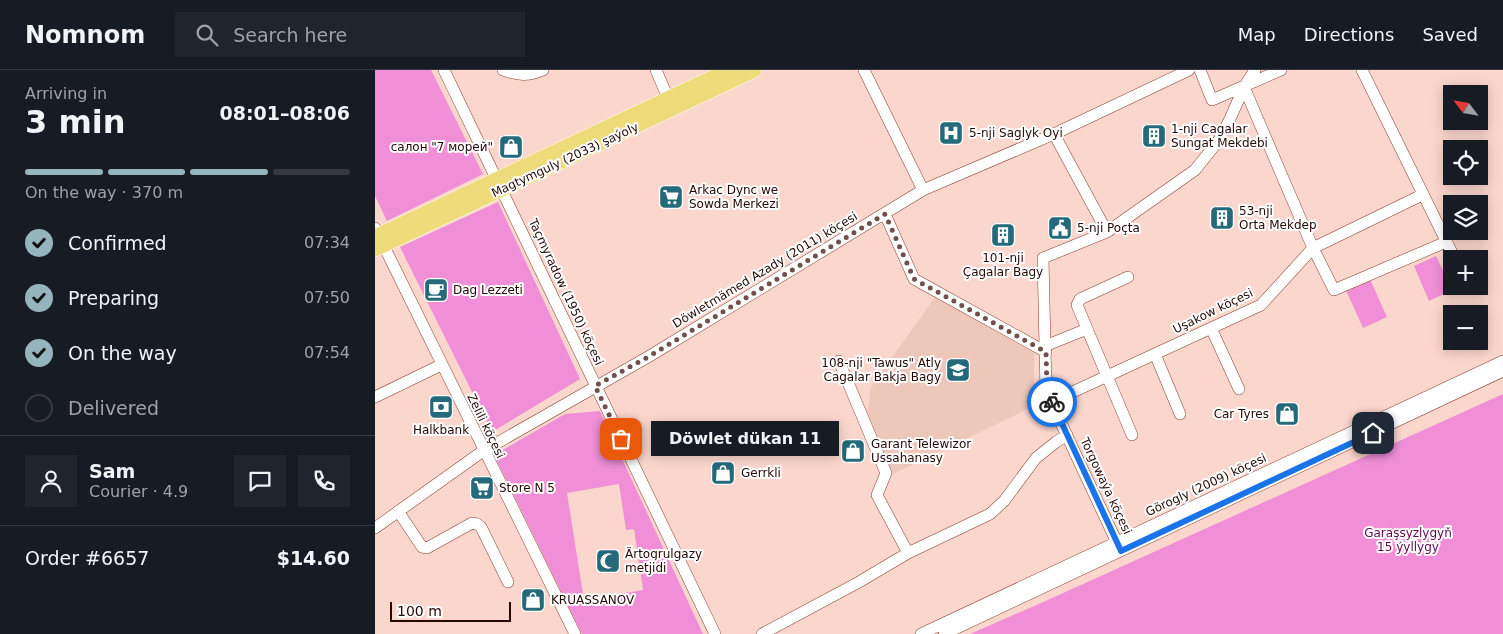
<!DOCTYPE html>
<meta charset="utf-8">
<style>
:root{--surface:#171b24;--page:#20242c;--text:#f1f3f6;--muted:#9ea1a6;--line:#363941;--accent:#95b5be}
body{margin:0;font-family:"DejaVu Sans",sans-serif;background:var(--page);color:var(--text);height:100vh;display:flex;flex-direction:column;font-size:19px;white-space:nowrap}
*{box-sizing:border-box;margin:0}
p{font-size:16px;color:var(--muted)}
.icon{flex:none;width:28px;height:28px;fill:none;stroke:currentColor;stroke-width:2;stroke-linecap:round;stroke-linejoin:round}
.map{position:relative;flex:1;overflow:hidden}
.panel{display:flex;flex-direction:column;background:var(--surface);width:375px}
.panel>*{flex:none}
.needle{width:32px;rotate:301deg}
.tools{position:absolute;left:1068px;top:15px;display:grid;gap:10px}
.tools a{display:grid;place-items:center;width:45px;height:45px;border-radius:0px;background:var(--surface);box-shadow:0 2px 12px #0003;font-size:25px}
.scale{position:absolute;left:15px;bottom:12px;width:121px;box-sizing:border-box;padding-left:5px;border:2px solid #260802;border-top:0;font-size:14px;line-height:18px;white-space:nowrap;color:#260802;-webkit-text-stroke:4px #fff;paint-order:stroke}
.pin{position:absolute;display:grid;place-items:center;width:42px;height:42px;color:#fff;margin:-21px;border-radius:10px;box-shadow:0 2px 8px #0006}
.courier{position:absolute;display:grid;place-items:center;width:50px;height:50px;margin:-25px;border:4px solid #1a73e8;border-radius:50%;background:#fff;color:#222;box-shadow:0 1px 6px #0007}
.bubble{position:absolute;height:35px;border-radius:0px;background:var(--surface);box-shadow:0 2px 12px #0003;font-size:16px;font-weight:700;line-height:35px;text-align:center}
.summary em{font-style:normal;font-weight:700}
.summary div{display:flex;flex-direction:column-reverse}
.summary{display:flex;align-items:center;justify-content:space-between;height:85px;padding:0 25px}
h1{font-size:32px;font-weight:700;line-height:38px}
.bar{display:grid;grid-template-columns:repeat(4,1fr);gap:8px 5px;align-content:center;height:60px;padding:0 25px}
.bar i{height:6px;border-radius:4px;background:var(--line)}
.bar .on{background:var(--accent)}
.bar p{grid-column:span 4}
.line{display:flex;align-items:center;gap:12px;padding:0 25px;border-top:1px solid var(--line)}
.line div{flex:1}
.round{display:grid;place-items:center;flex:none;width:52px;height:52px;border-radius:0px;background:var(--page)}
ol{padding:0 25px;list-style:none}
li{display:flex;align-items:center;gap:15px;height:55px}
li p{margin-inline-start:auto}
li .icon{padding:5px;border-radius:50%;background:var(--accent);color:#111;stroke-width:4}
li:last-child{color:var(--muted)}
li i{width:28px;height:28px;border:2px solid var(--line);border-radius:50%}
header{display:flex;align-items:center;gap:30px;box-sizing:border-box;height:70px;padding:0 25px;background:var(--surface);border-bottom:1px solid var(--line)}
header strong{font-size:24px}
nav{display:flex;gap:28px;margin-inline-start:auto;font-size:18px}
.search{width:350px;height:45px;background:var(--page);display:flex;align-items:center;gap:12px;box-sizing:border-box;padding:0 18px;border-radius:0px;color:var(--muted);font-size:19px}
main{display:flex;flex:1;min-height:0}
.map>svg:first-child{display:block}
</style>
<header>
<strong>Nomnom</strong>
<div class="search"><svg class="icon" aria-label="search" viewBox="0 0 24 24"><circle cx="10" cy="10" r="6"/><path d="M15 15l6 6"/></svg>Search here</div>
<nav><a>Map</a><a>Directions</a><a>Saved</a></nav>
</header>
<main>
<section class="panel">
<div class="summary"><div><h1>3 min</h1><p>Arriving in</p></div><em>08:01–08:06</em></div>
<div class="bar"><i class="on"></i><i class="on"></i><i class="on"></i><i></i><p>On the way · 370 m</p></div>
<ol>
<li><svg class="icon" aria-label="check" viewBox="0 0 24 24"><path d="M5 12l5 5 9-10"/></svg>Confirmed<p>07:34</p></li>
<li><svg class="icon" aria-label="check" viewBox="0 0 24 24"><path d="M5 12l5 5 9-10"/></svg>Preparing<p>07:50</p></li>
<li><svg class="icon" aria-label="check" viewBox="0 0 24 24"><path d="M5 12l5 5 9-10"/></svg>On the way<p>07:54</p></li>
<li><i></i>Delivered</li>
</ol>
<div class="line" style="height:90px"><a class="round"><svg class="icon" aria-label="person" viewBox="0 0 24 24"><circle cx="12" cy="8" r="4"/><path d="M4 21q1-7 8-7t8 7"/></svg></a><div><b>Sam</b><p>Courier · 4.9</p></div><a class="round"><svg class="icon" aria-label="chat" viewBox="0 0 24 24"><path d="M4 5h16v11H9l-5 4z"/></svg></a><a class="round"><svg class="icon" aria-label="phone" viewBox="0 0 24 24"><path d="M5 4h4l2 5-3 2q2 4 5 5l2-3 5 2v4C11 20 4 13 5 4z"/></svg></a></div>
<div class="line" style="height:65px"><div>Order #6657</div><b>$14.60</b></div>
</section>
<div class="map">
<svg width="1128" height="564" viewBox="0 0 1128 564">
<rect width="100%" height="100%" fill="#fbd6cc"/>
<path fill="#eec7bb" d="M 560,227 L 659,283 L 659,336 L 516,405 L 492,348 L 496,317 Z"/>
<path fill="#f08fd8" fill-rule="evenodd" d="M 0,0 L 56,0 L 108,104 L 12,151 L 0,126 Z
M 123,132 L 205,309 L 117,362 L 25,177 Z
M 1061,186 L 1077,220 L 1054,231 L 1039,196 Z
M 994,207 L 1012,247 L 988,258 L 970,218 Z
M 1128,324 L 1128,564 L 595,564 L 666,533 Z
M 225,341 L 328,564 L 207,564 L 119,385 L 190,344 ZM 244,414 L 251,460 L 259,459 L 268,520 L 209,530 L 192,423 Z"/>
<g fill="none" stroke-linecap="round" stroke-linejoin="round">
<defs>
<path id="minor" d="M 69,0 L 340,564
M 128,0 C 143,6 154,6 168,0
M 281,0 L 293,28
M 489,0 L 548,120
M 825,0 L 837,30 L 906,0
M 987,0 L 1080,189
M 869,17 L 938,178 L 959,220 L 1071,172
M 679,64 L 732,162 L 668,188 L 671,321 L 744,477
M 510,144 L 539,209 L 671,282
M 0,158 L 200,564
M 732,162 L 820,100 L 844,70 L 855,49 L 869,17 L 880,0
M 753,207 L 705,229 L 702,235 L 757,365
M 1093,216 L 1095,219
M 836,258 L 864,319
M 670,276 L 712,259
M 780,284 L 805,344
M 464,291 L 511,403 L 502,425 L 533,483
M 0,327 L 66,295
M 676,332 L 886,235 L 938,178 L 1047,125
M 23,441 L 47,477 L 52,478 L 97,453 L 102,454 L 106,457 L 133,512
M 0,458 L 108,381 L 273,287 L 548,120 L 679,64 L 814,0
M 387,564 L 484,512 L 533,483 L 615,444 L 629,431 L 661,388 L 681,372 L 692,365
M 546,564 L 1128,291
M 569,564 L 1128,301"/>
<path id="major" d="M 0,167 L 354,0
M 0,179 L 379,0"/>
</defs>
<use href="#minor" stroke="#8b3f2a" stroke-width="12"/>
<use href="#major" stroke="#fff" stroke-width="16"/>
<use href="#minor" stroke="#fff" stroke-width="11"/>
<use href="#major" stroke="#eedb79" stroke-width="15"/>
</g>
<g fill="none" stroke-linecap="round" stroke-linejoin="round">
<path stroke="#715049" stroke-width="5" stroke-dasharray="0 9" d="M 246,369 L 220,316 L 273,287 L 510,144 L 539,209 L 671,282 L 672,321 L 677,332"/>
<path stroke="#1a73e8" stroke-width="6" d="M 677,332 L 746,481 L 998,363"/>
</g>
<defs>
<symbol id="hospital-square" viewBox="-11 -11 22 22"><rect x="-9" y="-9" width="18" height="18" rx="4" fill="#256a7a" stroke="#fff"/><path d="M-5-5h3v3.5h4V-5h3V5h-3V1.5h-4V5h-3Z" fill="#fff"/></symbol>
<symbol id="building-square" viewBox="-11 -11 22 22"><rect x="-9" y="-9" width="18" height="18" rx="4" fill="#256a7a" stroke="#fff"/><path d="M-4-6H4V6H1V3H-1V6H-4ZM-2.5-4.3h1.7v1.8h-1.7ZM.8-4.3h1.7v1.8H.8ZM-2.5-1h1.7V.8h-1.7ZM.8-1h1.7V.8H.8Z" fill="#fff"/></symbol>
<symbol id="shop-square" viewBox="-11 -11 22 22"><rect x="-9" y="-9" width="18" height="18" rx="4" fill="#256a7a" stroke="#fff"/><path d="M-5-2.5h2.3a2.7 3.5 0 0 1 5.4 0H5L5.5 6h-11ZM-1.5-2.5h3a1.5 2.3 0 0 0-3 0Z" fill="#fff"/></symbol>
<symbol id="supermarket-square" viewBox="-11 -11 22 22"><rect x="-9" y="-9" width="18" height="18" rx="4" fill="#256a7a" stroke="#fff"/><path d="M-6-5.5h2.5l.6 2H6L4.5 2H-2.5L-4.4-4H-6ZM-1.5 3.2a1.3 1.3 0 1 0 .1 0ZM3 3.2a1.3 1.3 0 1 0 .1 0Z" fill="#fff"/></symbol>
<symbol id="civic-square" viewBox="-11 -11 22 22"><rect x="-9" y="-9" width="18" height="18" rx="4" fill="#256a7a" stroke="#fff"/><path d="M-.6-6.5H3V-4.5H.6V-3L4-1V1h2V6H-6V1h2V-1L-.6-3ZM-1.2 2.5V6h2.4V2.5Z" fill="#fff"/></symbol>
<symbol id="cafe-square" viewBox="-11 -11 22 22"><rect x="-9" y="-9" width="18" height="18" rx="4" fill="#256a7a" stroke="#fff"/><path d="M-5.5-4.5H6V0H3Q3 3.5 0 3.5H-2.5Q-5.5 3.5-5.5 0ZM3-3.2v2h1.7v-2ZM-6 4.5H4V6H-6Z" fill="#fff"/></symbol>
<symbol id="school-square" viewBox="-11 -11 22 22"><rect x="-9" y="-9" width="18" height="18" rx="4" fill="#256a7a" stroke="#fff"/><path d="M0-5L7-2L0 1L-7-2ZM-4 1L0 2.5L4 1V4Q0 6-4 4Z" fill="#fff"/></symbol>
<symbol id="bank-square" viewBox="-11 -11 22 22"><rect x="-9" y="-9" width="18" height="18" rx="4" fill="#256a7a" stroke="#fff"/><path d="M-6-4H6V4H-6ZM0-2.3a2.3 2.3 0 1 0 0 4.6a2.3 2.3 0 1 0 0-4.6Z" fill="#fff"/></symbol>
<symbol id="mosque-square" viewBox="-11 -11 22 22"><rect x="-9" y="-9" width="18" height="18" rx="4" fill="#256a7a" stroke="#fff"/><path d="M3.5-4.9A6 6 0 1 0 3.5 4.9A5 5 0 1 1 3.5-4.9Z" fill="#fff"/></symbol>
</defs>
<g fill-rule="evenodd">
<use href="#hospital-square" x="562" y="49" width="28" height="28"/>
<use href="#building-square" x="765" y="52" width="28" height="28"/>
<use href="#shop-square" x="122" y="63" width="28" height="28"/>
<use href="#supermarket-square" x="282" y="113" width="28" height="28"/>
<use href="#building-square" x="833" y="134" width="28" height="28"/>
<use href="#civic-square" x="671" y="144" width="28" height="28"/>
<use href="#building-square" x="614" y="151" width="28" height="28"/>
<use href="#cafe-square" x="47" y="206" width="28" height="28"/>
<use href="#school-square" x="569" y="286" width="28" height="28"/>
<use href="#bank-square" x="52" y="323" width="28" height="28"/>
<use href="#shop-square" x="898" y="330" width="28" height="28"/>
<use href="#shop-square" x="464" y="367" width="28" height="28"/>
<use href="#shop-square" x="334" y="389" width="28" height="28"/>
<use href="#supermarket-square" x="93" y="404" width="28" height="28"/>
<use href="#mosque-square" x="219" y="477" width="28" height="28"/>
<use href="#shop-square" x="144" y="516" width="28" height="28"/>
</g>
<g text-anchor="middle" dominant-baseline="central" stroke-width="4" stroke-linejoin="round" paint-order="stroke">
<g font-size="12" fill="#260802" stroke="#fff" text-anchor="start">
<text x="796" y="59">1-nji Cagalar<tspan x="796" dy="14">Sungat Mekdebi</tspan></text>
<text x="594" y="63">5-nji Saglyk Oyi</text>
<text x="118" y="77" text-anchor="end">салон "7 морей"</text>
<text x="314" y="120">Arkac Dync we<tspan x="314" dy="14">Sowda Merkezi</tspan></text>
<text x="864" y="141">53-nji<tspan x="864" dy="14">Orta Mekdep</tspan></text>
<text x="702" y="158">5-nji Poçta</text>
<text x="628" y="188" text-anchor="middle">101-nji<tspan x="628" dy="14">Çagalar Bagy</tspan></text>
<text x="78" y="220">Dag Lezzeti</text>
<text x="566" y="293" text-anchor="end">108-nji "Tawus" Atly<tspan x="566" dy="14">Cagalar Bakja Bagy</tspan></text>
<text x="894" y="344" text-anchor="end">Car Tyres</text>
<text x="66" y="360" text-anchor="middle">Halkbank</text>
<text x="496" y="374">Garant Telewizor<tspan x="496" dy="14">Ussahanasy</tspan></text>
<text x="366" y="403">Gerrkli</text>
<text x="124" y="418">Store N 5</text>
<text x="250" y="484">Ärtogrulgazy<tspan x="250" dy="14">metjidi</tspan></text>
<text x="176" y="530">KRUASSANOV</text>
</g>
<g font-size="12" fill="#260802" stroke="#fff">
<text transform="translate(190 90) rotate(-25)">Magtymguly (2033) şaýoly</text>
<text transform="translate(390 200) rotate(-31)">Döwletmämed Azady (2011) köçesi</text>
<text transform="translate(191 222) rotate(65)">Taçmyradow (1950) köçesi</text>
<text transform="translate(838 241) rotate(-26)">Uşakow köçesi</text>
<text transform="translate(111 356) rotate(64)">Zelili köçesi</text>
<text transform="translate(831 415) rotate(-25)">Görogly (2009) köçesi</text>
<text transform="translate(731 416) rotate(65)">Torgowaýa köçesi</text>
</g>
<g font-size="12" fill="#620653" stroke="#fff">
<text x="1033" y="463">Garaşsyzlygyň<tspan x="1033" dy="14">15 ýyllygy</tspan></text>
</g>
</g>
</svg>
<div class="tools">
<a><svg class="needle" viewBox="-14 -14 28 28"><path d="M0-13l5 13h-10z" fill="#e53935"/><path d="M0 13l5-13h-10z" fill="#9ea1a6"/></svg></a>
<a><svg class="icon" aria-label="locate" viewBox="0 0 24 24"><circle cx="12" cy="12" r="6"/><path d="M12 2v4M12 18v4M2 12h4M18 12h4"/></svg></a>
<a><svg class="icon" aria-label="layers" viewBox="0 0 24 24"><path d="M12 4l9 5-9 5-9-5zM3 14l9 5 9-5"/></svg></a>
<a>+</a>
<a>−</a>
</div>
<div class="scale">100 m</div>
<div class="pin" style="left:246px;top:369px;background:#ea580c"><svg class="icon" aria-label="bag" viewBox="0 0 24 24"><path d="M5 8h14l-1 12H6zM9 8a3 3 0 0 1 6 0"/></svg></div>
<div class="pin" style="left:998px;top:363px;background:#1f2937"><svg class="icon" aria-label="home" viewBox="0 0 24 24"><path d="M3 11l9-7 9 7M6 9v11h12V9"/></svg></div>
<div class="courier" style="left:677px;top:332px"><svg class="icon" aria-label="bike" viewBox="0 0 24 24"><circle cx="6" cy="16" r="4"/><circle cx="18" cy="16" r="4"/><path d="M6 16l4-8h5l3 8M10 8l3 8H6M13 5h3"/></svg></div>
<div class="bubble" style="left:276px;top:351px;width:188px">Döwlet dükan 11</div>
</div>
</main>
